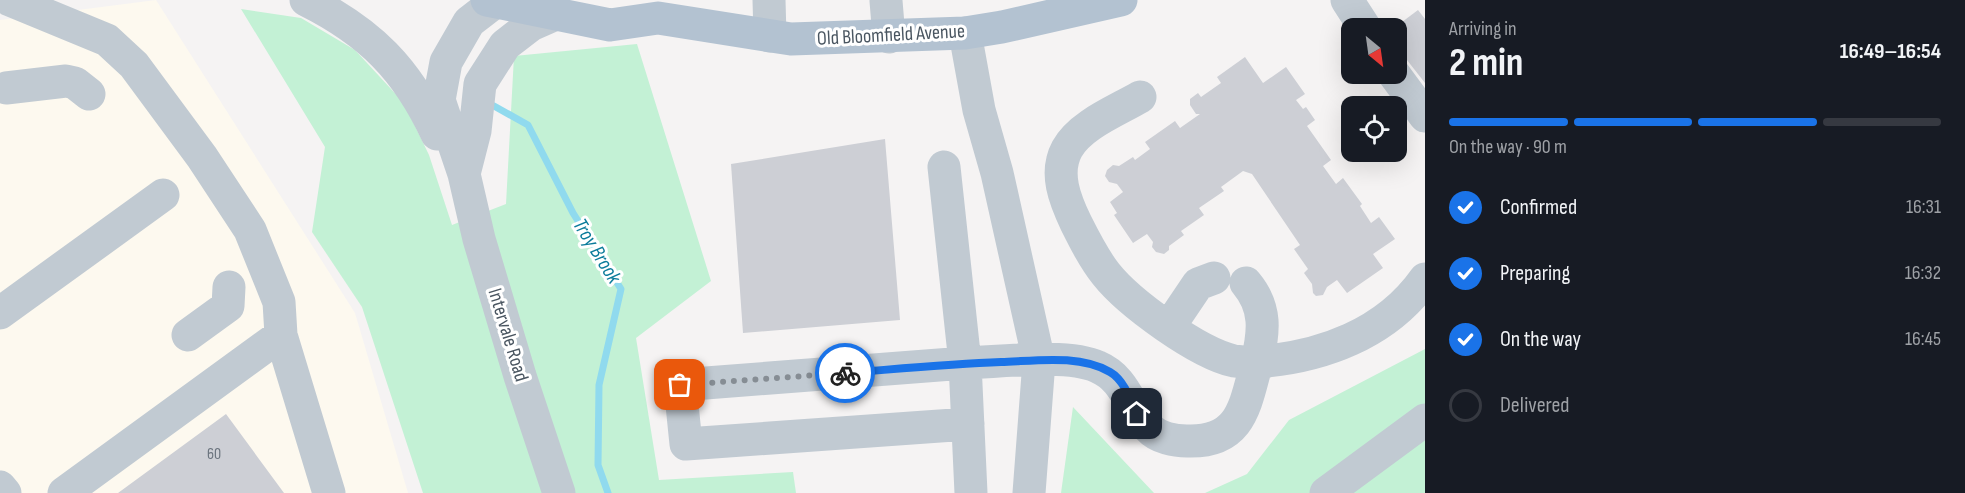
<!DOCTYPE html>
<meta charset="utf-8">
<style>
:root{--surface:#171b24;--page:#20242c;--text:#f1f3f6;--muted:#9ea1a6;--line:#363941;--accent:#1a73e8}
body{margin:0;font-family:"Sofia Sans Condensed",sans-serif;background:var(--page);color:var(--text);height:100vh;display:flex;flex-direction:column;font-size:22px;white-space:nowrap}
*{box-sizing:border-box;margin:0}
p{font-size:20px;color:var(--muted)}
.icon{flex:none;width:33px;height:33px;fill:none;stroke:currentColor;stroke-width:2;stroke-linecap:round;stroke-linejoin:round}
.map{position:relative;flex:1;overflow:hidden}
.details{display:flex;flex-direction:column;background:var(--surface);width:540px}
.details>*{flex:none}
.needle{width:39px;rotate:151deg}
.fabs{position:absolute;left:1341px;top:18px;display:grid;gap:12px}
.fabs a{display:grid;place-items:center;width:66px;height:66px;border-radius:12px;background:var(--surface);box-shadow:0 6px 24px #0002;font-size:30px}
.pin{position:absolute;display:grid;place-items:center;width:51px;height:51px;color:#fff;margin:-26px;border-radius:12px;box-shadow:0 3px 9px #0006}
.courier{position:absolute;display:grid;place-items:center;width:60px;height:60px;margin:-30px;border:4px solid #1a73e8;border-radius:50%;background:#fff;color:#222;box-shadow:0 2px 8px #0007}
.head em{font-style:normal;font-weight:700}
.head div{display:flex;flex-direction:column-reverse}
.head{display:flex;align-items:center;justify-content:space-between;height:102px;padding:0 24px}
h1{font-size:39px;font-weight:700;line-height:45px}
.bar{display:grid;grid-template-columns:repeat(4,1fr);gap:9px 6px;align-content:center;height:72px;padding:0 24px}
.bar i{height:8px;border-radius:4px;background:var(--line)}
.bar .active{background:var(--accent)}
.bar p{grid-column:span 4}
ol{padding:0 24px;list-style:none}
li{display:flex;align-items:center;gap:18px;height:66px}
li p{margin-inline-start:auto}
li .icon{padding:6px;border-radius:50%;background:var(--accent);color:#fff;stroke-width:4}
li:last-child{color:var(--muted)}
li i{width:33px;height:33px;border:3px solid var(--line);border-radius:50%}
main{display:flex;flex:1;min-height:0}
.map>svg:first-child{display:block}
</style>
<main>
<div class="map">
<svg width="1425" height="493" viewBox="0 0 1425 493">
<rect width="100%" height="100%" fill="#f5f3f3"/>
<path fill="#fdf9ef" d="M 156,0 L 355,313 L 408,493 L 0,493 L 0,20 Z"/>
<path fill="#c3f1d5" d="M 241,9 L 301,18 L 355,50 L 404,103 L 429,155 L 452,225 L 506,204 L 514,56 L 637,44 L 711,281 L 636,338 L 659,480 L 793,472 L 796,493 L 423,493 L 362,307 L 312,232 L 325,147 Z
M 1425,349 L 1425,493 L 1205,493 L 1247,474 L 1289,420 Z
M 1073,407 L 1154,493 L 1061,493 Z"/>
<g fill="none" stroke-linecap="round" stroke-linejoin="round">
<path stroke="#90daee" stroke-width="7" d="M 494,106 L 528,125 L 573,213 L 621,289 L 599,385 L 598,465 L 608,493"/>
</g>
<path fill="#cdcfd5" d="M 1418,10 L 1425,19 L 1425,83 L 1396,46 L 1396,28 L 1394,28 Z
M 1245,57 L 1263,83 L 1286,67 L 1305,94 L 1296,100 L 1303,109 L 1306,107 L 1315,120 L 1307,126 L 1331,160 L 1323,166 L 1336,184 L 1343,178 L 1362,204 L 1360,206 L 1371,223 L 1379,217 L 1395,239 L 1373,254 L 1383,268 L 1347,293 L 1337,280 L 1327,287 L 1323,295 L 1316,296 L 1313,293 L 1312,284 L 1304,273 L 1308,269 L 1294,249 L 1300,245 L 1252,174 L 1243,171 L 1221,187 L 1224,191 L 1199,208 L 1204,215 L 1181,231 L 1184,235 L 1169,246 L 1169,250 L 1164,254 L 1156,252 L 1152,247 L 1153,242 L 1147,234 L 1133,243 L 1114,215 L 1117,213 L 1110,202 L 1123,192 L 1117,184 L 1109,182 L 1105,176 L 1107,170 L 1113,165 L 1119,166 L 1133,157 L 1135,160 L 1150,149 L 1145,142 L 1175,121 L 1180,128 L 1200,114 L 1196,114 L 1190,105 L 1190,99 L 1198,93 L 1201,97 L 1221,83 L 1217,77 Z
M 885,139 L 900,320 L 743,333 L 731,164 Z
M 226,414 L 284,493 L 118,493 Z"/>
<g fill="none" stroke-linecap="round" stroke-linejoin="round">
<path stroke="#c1cad2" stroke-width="33" d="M 10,0 L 107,40 L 134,65 L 202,157 L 250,230 L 279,302 L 281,335 L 329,493
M 306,0 C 370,32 407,69 437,134
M 769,0 L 770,36
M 1347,0 L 1365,28
M 886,1 L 889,37
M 495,2 L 469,22 L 446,62 L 439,100 L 464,174 L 479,239 L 520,376 L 559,493
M 965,33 L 979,110 L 997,173 L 1039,361 L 1029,493
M 1394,74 L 1425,116
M 6,88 L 66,81 L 75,83 L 89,94
M 944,167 L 965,363 L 680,385 L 686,444 L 968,424
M 464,174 L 475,131 L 480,84 L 505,45 L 531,25 L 556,14
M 1246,283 C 1267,308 1264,332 1257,362 C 1322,357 1386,334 1425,279
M 0,313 L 163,195
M 1169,327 L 1198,284 L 1214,278
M 188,335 L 228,306 L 229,287
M 0,487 L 5,493
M 64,493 L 281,335
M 971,493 L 965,363 C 1000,362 1068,353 1098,367 C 1126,379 1129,407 1149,428 C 1158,438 1175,441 1187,441 C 1242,443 1245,405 1257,362 C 1249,362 1241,362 1234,361 C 1198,353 1129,303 1106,274 C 1094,259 1085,241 1076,223 C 1065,200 1054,173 1067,149 C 1080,125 1116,111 1140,97
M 1326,493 L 1425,420"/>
<path stroke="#b3c2d1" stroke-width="33" d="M 487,0 L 610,25 L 658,18 L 791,39 L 965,33 L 1002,27 L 1121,0"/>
</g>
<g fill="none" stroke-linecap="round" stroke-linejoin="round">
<path stroke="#868d94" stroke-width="6" stroke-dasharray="0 10.8" d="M 680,385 L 845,373"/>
<path stroke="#1a73e8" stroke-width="8" d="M 845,373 C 897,369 949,364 1001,362 C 1035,361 1079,354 1110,372 C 1124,380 1131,400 1137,414"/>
</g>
<g text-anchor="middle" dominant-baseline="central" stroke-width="6" stroke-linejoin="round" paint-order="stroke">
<g font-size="16" fill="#6b747e">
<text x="214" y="454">60</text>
</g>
<g font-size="20" fill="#4a5661" stroke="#fff">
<text transform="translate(891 35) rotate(-3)">Old Bloomfield Avenue</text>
<text transform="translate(508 335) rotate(73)">Intervale Road</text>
</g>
<g font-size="21" font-style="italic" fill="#0c7c9b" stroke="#fff">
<text transform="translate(597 251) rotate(58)">Troy Brook</text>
</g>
</g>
</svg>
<div class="fabs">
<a><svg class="needle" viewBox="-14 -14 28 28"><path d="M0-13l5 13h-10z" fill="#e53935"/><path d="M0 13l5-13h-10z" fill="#9ea1a6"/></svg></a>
<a><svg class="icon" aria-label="locate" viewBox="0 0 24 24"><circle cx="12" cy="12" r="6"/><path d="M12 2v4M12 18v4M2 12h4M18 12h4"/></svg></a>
</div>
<div class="pin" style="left:680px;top:385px;background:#ea580c"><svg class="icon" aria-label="bag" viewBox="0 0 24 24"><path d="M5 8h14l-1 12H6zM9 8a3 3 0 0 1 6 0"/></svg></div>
<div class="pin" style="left:1137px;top:414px;background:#1f2937"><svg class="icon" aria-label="home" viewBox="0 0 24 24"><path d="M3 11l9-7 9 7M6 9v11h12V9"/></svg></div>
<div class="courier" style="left:845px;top:373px"><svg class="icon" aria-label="bike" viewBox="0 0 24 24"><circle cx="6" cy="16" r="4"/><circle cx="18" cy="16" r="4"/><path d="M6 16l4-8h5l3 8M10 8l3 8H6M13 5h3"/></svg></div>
</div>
<section class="details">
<div class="head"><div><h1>2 min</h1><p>Arriving in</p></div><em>16:49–16:54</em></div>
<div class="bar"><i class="active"></i><i class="active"></i><i class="active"></i><i></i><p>On the way · 90 m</p></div>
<ol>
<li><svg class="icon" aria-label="check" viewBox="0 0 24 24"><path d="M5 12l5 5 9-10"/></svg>Confirmed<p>16:31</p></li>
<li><svg class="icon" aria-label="check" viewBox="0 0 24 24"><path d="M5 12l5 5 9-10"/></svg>Preparing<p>16:32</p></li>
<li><svg class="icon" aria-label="check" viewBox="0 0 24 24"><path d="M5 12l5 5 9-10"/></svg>On the way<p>16:45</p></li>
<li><i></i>Delivered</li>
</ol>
</section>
</main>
